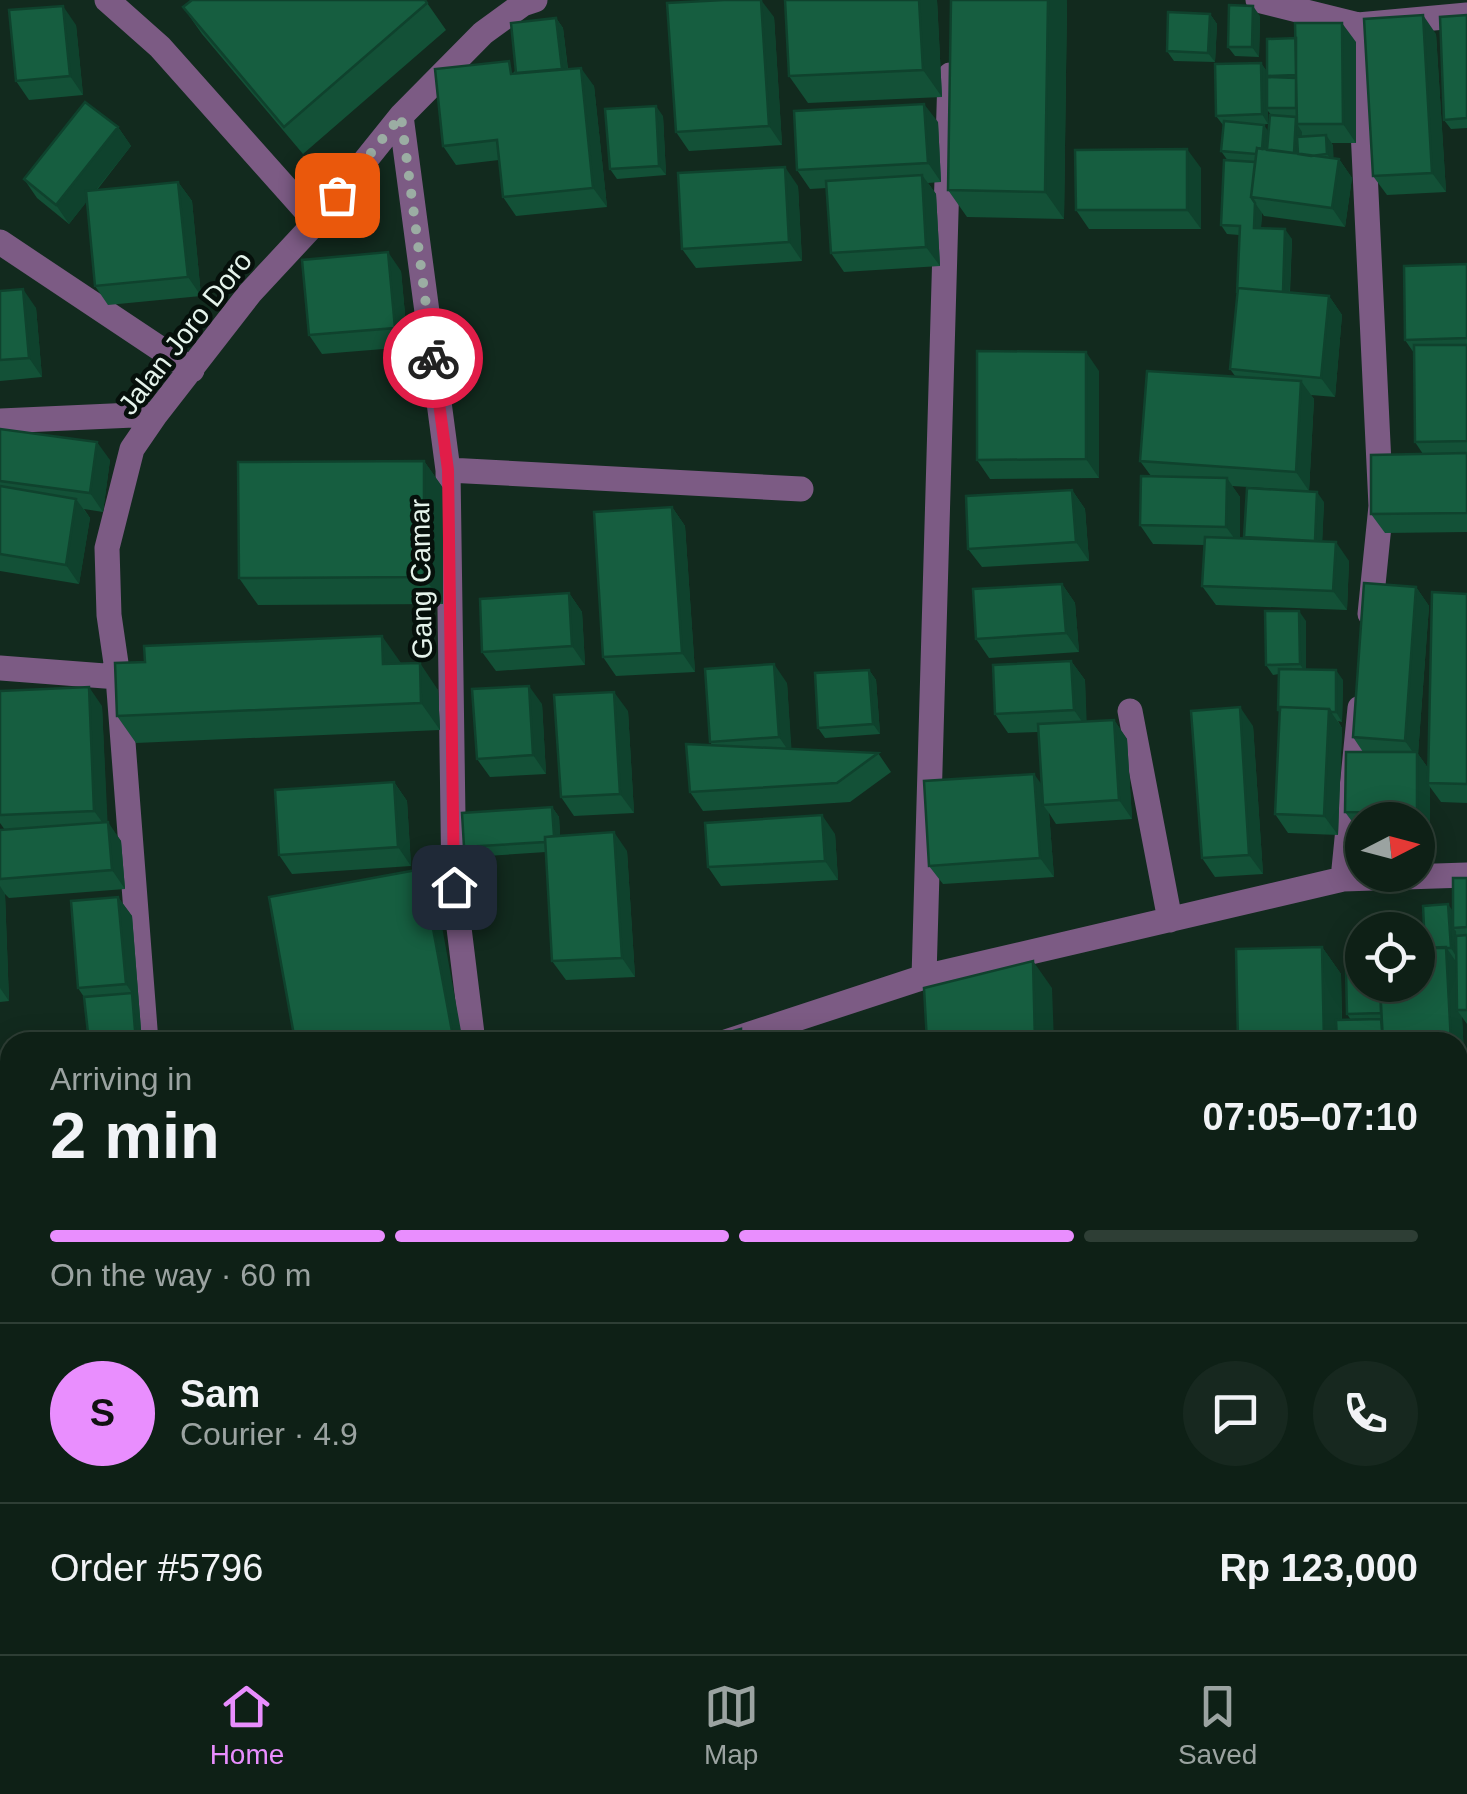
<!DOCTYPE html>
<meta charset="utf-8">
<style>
:root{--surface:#0e2016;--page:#17281f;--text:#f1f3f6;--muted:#9ba3a1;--line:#2e3e35;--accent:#e98efe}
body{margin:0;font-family:Helvetica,sans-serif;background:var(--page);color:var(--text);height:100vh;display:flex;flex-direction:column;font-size:38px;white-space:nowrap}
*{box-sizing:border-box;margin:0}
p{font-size:32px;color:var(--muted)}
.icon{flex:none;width:55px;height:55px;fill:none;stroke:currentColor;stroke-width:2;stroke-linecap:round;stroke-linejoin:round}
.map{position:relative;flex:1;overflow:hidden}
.sheet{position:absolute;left:0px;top:1032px;width:1468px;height:622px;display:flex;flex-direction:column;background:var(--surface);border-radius:30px 30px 0 0;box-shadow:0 5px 25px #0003,0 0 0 2px var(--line)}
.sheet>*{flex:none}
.needle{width:65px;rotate:84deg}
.tools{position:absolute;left:1345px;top:802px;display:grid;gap:20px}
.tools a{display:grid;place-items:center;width:90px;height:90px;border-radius:50%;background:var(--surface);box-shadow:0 5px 25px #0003,0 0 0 2px var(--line);font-size:50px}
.pin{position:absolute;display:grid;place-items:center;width:85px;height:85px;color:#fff;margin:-42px;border-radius:20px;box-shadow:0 5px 15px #0006}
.courier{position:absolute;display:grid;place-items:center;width:100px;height:100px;margin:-50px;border:8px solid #e11d48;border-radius:50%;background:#fff;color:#222;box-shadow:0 2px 12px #0007}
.head em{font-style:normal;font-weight:800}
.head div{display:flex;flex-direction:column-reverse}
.head{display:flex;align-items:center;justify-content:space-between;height:170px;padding:0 50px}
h1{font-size:65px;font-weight:800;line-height:75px}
.bar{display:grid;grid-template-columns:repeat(4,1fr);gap:15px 10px;align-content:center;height:120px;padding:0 50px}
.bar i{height:12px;border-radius:8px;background:var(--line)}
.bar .selected{background:var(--accent)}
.bar p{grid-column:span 4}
.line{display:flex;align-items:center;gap:25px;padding:0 50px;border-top:2px solid var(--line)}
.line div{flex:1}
.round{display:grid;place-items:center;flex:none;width:105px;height:105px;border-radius:52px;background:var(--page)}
.menu{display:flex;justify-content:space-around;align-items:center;height:140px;border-top:2px solid var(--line);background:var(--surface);font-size:28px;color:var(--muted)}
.menu a{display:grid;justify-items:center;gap:5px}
.menu .selected{color:var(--accent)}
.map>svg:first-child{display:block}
</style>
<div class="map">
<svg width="1467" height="1654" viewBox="0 0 1467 1654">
<rect width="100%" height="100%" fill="#122a1e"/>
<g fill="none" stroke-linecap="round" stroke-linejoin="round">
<path stroke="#7c5b84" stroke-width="25" d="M 107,0 L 160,47 L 316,222
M 1258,0 L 1358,25 L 1467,15
M 1358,25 L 1381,506 L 1370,614
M 401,116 L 448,470 L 454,887 L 473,1042
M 0,242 L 192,370
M 0,421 L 156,414
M 448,470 L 801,489
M 0,668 L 118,677
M 1130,711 L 1170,920
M 1343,879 L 1360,708
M 924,977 L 950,75
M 146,1042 L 118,677 L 109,615 L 107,548 L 132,449 L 156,414 L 250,293 L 316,222 L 401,116 L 483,33 L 523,4 L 535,0
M 726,1042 L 924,977 L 1343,879 L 1467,875
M 0,1227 L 10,1228"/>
</g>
<path fill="#135137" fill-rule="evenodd" d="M 425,0 L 446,30 L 303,154 L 202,34 L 183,7 Z
M 937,0 L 942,97 L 808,103 L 789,76 Z
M 951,0 L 1067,0 L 1064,219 L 967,217 L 948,190 Z
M 1210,14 L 1217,24 L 1215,62 L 1174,61 L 1167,51 Z
M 1467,15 L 1467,128 L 1451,129 L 1444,120 Z
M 1260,16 L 1259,57 L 1235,56 L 1228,47 Z
M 774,17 L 782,145 L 689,151 L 676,132 Z
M 556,18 L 563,28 L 568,69 L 594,86 L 607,207 L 516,216 L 503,197 L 499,160 L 456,165 L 443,146 L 516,70 Z
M 76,25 L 83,95 L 29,100 L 16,81 Z
M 1436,34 L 1446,192 L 1387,195 L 1373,176 Z
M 1356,42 L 1356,143 L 1332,143 L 1333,159 L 1339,159 L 1352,178 L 1345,227 L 1264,216 L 1262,213 L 1261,228 L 1292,239 L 1290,293 L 1329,296 L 1342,315 L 1335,397 L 1311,395 L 1314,399 L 1309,491 L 1232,486 L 1240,497 L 1240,538 L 1245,538 L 1324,502 L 1322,541 L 1349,561 L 1347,610 L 1216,605 L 1202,586 L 1204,545 L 1153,544 L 1140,525 L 1151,476 L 1140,461 L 1235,376 L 1230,369 L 1237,293 L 1239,235 L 1227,234 L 1221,225 L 1228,161 L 1221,151 L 1223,125 L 1216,116 L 1261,63 L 1267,72 ZM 1268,111 L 1272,116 L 1269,133 L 1255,125 L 1268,124 Z
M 663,116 L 666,175 L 617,179 L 610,169 Z
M 938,122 L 941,182 L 928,183 L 936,194 L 940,266 L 844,272 L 831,253 L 827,188 L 810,189 L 797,170 Z
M 118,127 L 131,146 L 97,190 L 178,182 L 192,201 L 201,296 L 108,305 L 95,286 L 87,201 L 69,224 L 37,198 L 24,179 Z
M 1201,168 L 1201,229 L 1089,229 L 1076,210 Z
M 798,186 L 802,261 L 696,268 L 682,249 Z
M 1467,264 L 1467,532 L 1385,533 L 1371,514 L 1423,454 L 1415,442 L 1414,353 L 1405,340 Z
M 401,271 L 408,347 L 322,354 L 309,335 Z
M 0,291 L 36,308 L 42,377 L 0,381 Z
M 1099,371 L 1099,478 L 990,479 L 977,460 Z
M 0,429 L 110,460 L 103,512 L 84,509 L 90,518 L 79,584 L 0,571 Z
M 424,461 L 443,488 L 443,604 L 258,605 L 239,578 Z
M 1072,490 L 1085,509 L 1089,561 L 982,567 L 968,549 Z
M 672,507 L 685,526 L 695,672 L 616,676 L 603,657 Z
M 1062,584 L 1075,603 L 1079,652 L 989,658 L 976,639 Z
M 1416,587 L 1429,606 L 1418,754 L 1428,768 L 1467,594 L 1467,803 L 1441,802 L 1430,787 L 1430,832 L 1418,832 L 1418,820 L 1362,820 L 1362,831 L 1359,831 L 1345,812 L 1363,752 L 1353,737 Z
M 569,593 L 582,612 L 585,665 L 496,671 L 482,652 Z
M 1306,621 L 1306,670 L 1343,680 L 1342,722 L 1338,721 L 1342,728 L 1338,835 L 1288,833 L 1275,814 L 1280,712 L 1278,710 L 1279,674 L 1273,675 L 1266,665 Z
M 1071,661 L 1085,680 L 1086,721 L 1114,720 L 1127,739 L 1132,819 L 1056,824 L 1049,813 L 1054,877 L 943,884 L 929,866 L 1042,785 L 1038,732 L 1008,733 L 995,714 Z
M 401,664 L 438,690 L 440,730 L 136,743 L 117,716 Z
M 869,670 L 876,680 L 880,734 L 825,738 L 818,728 Z
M 787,683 L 791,749 L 878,753 L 891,772 L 850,802 L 703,811 L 690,792 L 712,745 L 710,742 Z
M 0,691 L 102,706 L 107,822 L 121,841 L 125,889 L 9,898 L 5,894 L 9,1001 L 0,1002 L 0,830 L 5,830 L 0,823 Z
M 542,704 L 546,774 L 490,777 L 477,759 Z
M 628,711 L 634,813 L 574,816 L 561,797 Z
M 1253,726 L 1263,874 L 1215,877 L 1202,858 Z
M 394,782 L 407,801 L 411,866 L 292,874 L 279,855 Z
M 552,807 L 559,817 L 560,836 L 627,851 L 635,977 L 566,980 L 552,961 L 546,852 L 471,857 L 464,847 Z
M 835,834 L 838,880 L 721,886 L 708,867 Z
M 1467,878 L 1467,1024 L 1462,1017 L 1465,1075 L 1460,1075 L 1463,1080 L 1465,1149 L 1458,1149 L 1458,1042 L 1238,1042 L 1322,947 L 1341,974 L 1342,1020 L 1351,1020 L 1347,1014 L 1362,985 L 1422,945 L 1423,948 L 1425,948 L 1453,912 Z
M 118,897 L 132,916 L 142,1042 L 89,1042 L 84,997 L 78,988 Z
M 10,1097 L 10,1188 L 1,1175 Z
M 1458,1183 L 1461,1188 L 1462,1267 L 1460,1267 L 1464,1274 L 1467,1302 L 1467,1409 L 1458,1410 Z
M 653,1645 L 768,1645 L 768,1649 L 657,1651 Z"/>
<path fill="#0f422d" d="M 761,0 L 774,17 L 782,145 L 769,126 Z
M 919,0 L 937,0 L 942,97 L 923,70 Z
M 1048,0 L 1067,0 L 1064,219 L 1045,192 Z
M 63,6 L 76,25 L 83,95 L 70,76 Z
M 1253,6 L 1260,16 L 1259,57 L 1252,47 Z
M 1210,14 L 1217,24 L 1215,62 L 1208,53 Z
M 1423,15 L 1436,34 L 1446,192 L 1432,173 Z
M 556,18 L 563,28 L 570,89 L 563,79 Z
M 1342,23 L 1356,42 L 1356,143 L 1343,124 Z
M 1261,63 L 1268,73 L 1268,108 L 1267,108 L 1268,111 L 1268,124 L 1262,114 Z
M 581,68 L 594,86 L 607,207 L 593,188 Z
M 924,104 L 938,122 L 941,182 L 928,163 Z
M 656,106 L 663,116 L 666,175 L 659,166 Z
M 1296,117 L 1297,124 L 1302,132 L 1301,156 L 1294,153 Z
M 1264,125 L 1271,135 L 1269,151 L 1261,155 Z
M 118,127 L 131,146 L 69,224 L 56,205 Z
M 1326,135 L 1333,145 L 1334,164 L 1327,154 Z
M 1187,149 L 1201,168 L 1201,229 L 1187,210 Z
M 1339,159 L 1352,178 L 1345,227 L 1332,208 Z
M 785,167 L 798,186 L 802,261 L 789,242 Z
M 922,175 L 936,194 L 940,266 L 926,247 Z
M 178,182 L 192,201 L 201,296 L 188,277 Z
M 1255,203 L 1262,213 L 1260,238 L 1254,228 Z
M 1285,229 L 1292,239 L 1289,305 L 1282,295 Z
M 388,252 L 401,271 L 408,347 L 395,328 Z
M 23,289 L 36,308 L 42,377 L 29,358 Z
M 1329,296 L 1342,315 L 1335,397 L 1321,378 Z
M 1086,352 L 1099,371 L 1099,478 L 1086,459 Z
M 1301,381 L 1314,399 L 1309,491 L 1296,472 Z
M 97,442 L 110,460 L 103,512 L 90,493 Z
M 424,461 L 443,488 L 443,604 L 424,577 Z
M 1227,478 L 1240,497 L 1240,546 L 1226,527 Z
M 1072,490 L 1085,509 L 1089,561 L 1076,542 Z
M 1317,492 L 1324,502 L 1322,550 L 1315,541 Z
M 76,499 L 90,518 L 79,584 L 66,565 Z
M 672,507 L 685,526 L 695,672 L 682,653 Z
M 1336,542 L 1349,561 L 1347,610 L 1333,591 Z
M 1062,584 L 1075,603 L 1079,652 L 1066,633 Z
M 1416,587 L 1429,606 L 1418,754 L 1430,771 L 1428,783 L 1430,787 L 1430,832 L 1417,813 L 1417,758 L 1405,741 Z
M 569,593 L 582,612 L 585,665 L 572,646 Z
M 1299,611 L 1306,621 L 1306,674 L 1300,664 Z
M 382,636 L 401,663 L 383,664 Z
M 1071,661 L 1085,680 L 1087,729 L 1074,710 Z
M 420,663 L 438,690 L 440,730 L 421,703 Z
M 774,664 L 787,683 L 792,756 L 779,737 Z
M 869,670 L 876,680 L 880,734 L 873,724 Z
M 1336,670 L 1343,680 L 1342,722 L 1336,712 Z
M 529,686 L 542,704 L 546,774 L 533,755 Z
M 89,687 L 102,706 L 108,830 L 94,811 Z
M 614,692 L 628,711 L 634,813 L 620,794 Z
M 1240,707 L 1253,726 L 1263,874 L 1249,855 Z
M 1329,709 L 1342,728 L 1338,835 L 1324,816 Z
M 1114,720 L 1127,739 L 1132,819 L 1119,800 Z
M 1034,774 L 1048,793 L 1043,805 L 1049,813 L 1054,877 L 1040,858 Z
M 394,782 L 407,801 L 411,866 L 398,847 Z
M 552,807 L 559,817 L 561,852 L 554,842 Z
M 822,815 L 835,834 L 838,880 L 825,861 Z
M 108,822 L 121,841 L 125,889 L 112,870 Z
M 614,832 L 627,851 L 635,977 L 622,958 Z
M 422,869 L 435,888 L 463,1042 L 454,1042 Z
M 0,886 L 5,894 L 9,1001 L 0,988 Z
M 118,897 L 132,916 L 142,1042 L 136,1042 L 132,993 L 126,984 Z
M 1448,904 L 1455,914 L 1453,928 L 1456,931 L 1457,958 L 1451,948 Z
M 1322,947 L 1341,974 L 1342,1042 L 1324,1042 Z
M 1446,947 L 1459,966 L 1457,1010 L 1462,1017 L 1465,1075 L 1458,1064 L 1458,1042 L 1451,1042 Z
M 1033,961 L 1052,988 L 1054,1042 L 1035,1042 Z
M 741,1029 L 751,1042 L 741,1042 Z
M 1458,1072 L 1463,1080 L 1465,1149 L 1458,1138 Z
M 1458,1183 L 1461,1188 L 1462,1267 L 1458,1261 Z
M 1458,1264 L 1464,1274 L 1467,1302 L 1467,1394 L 1463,1389 L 1458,1325 Z
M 380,1645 L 405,1645 L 405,1654 L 380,1654 Z"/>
<path fill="#165e40" stroke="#0f422d" stroke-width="2.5" d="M 192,0 L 425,0 L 427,3 L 284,127 L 183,7 Z
M 724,0 L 761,0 L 769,126 L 676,132 L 667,3 Z
M 785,0 L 919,0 L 923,70 L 789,76 Z
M 951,0 L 1048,0 L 1045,192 L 948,190 Z
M 1229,5 L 1253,6 L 1252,47 L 1228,47 Z
M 63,6 L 70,76 L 16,81 L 9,10 Z
M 1168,12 L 1210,14 L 1208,53 L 1167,51 Z
M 1423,15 L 1432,173 L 1373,176 L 1364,19 Z
M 1467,15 L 1467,118 L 1444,120 L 1440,17 Z
M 556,18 L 562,69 L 516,73 L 511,23 Z
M 1295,23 L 1342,23 L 1343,124 L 1297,124 Z
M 1296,38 L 1296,75 L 1267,76 L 1267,39 Z
M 509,61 L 511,74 L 581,68 L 593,188 L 503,197 L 497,140 L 443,146 L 435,69 Z
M 1261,63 L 1262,114 L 1216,116 L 1215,64 Z
M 1267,77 L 1296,78 L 1296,108 L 1267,108 Z
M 85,102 L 118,127 L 56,205 L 24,179 Z
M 924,104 L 928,163 L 797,170 L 794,111 Z
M 656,106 L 659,166 L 610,169 L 605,109 Z
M 1270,115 L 1296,117 L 1294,153 L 1267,150 Z
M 1224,121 L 1264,125 L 1262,149 L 1257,148 L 1256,154 L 1221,151 Z
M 1326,135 L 1327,154 L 1311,156 L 1298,154 L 1297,137 Z
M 1257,148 L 1339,159 L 1332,208 L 1251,197 Z
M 1187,149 L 1187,210 L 1076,210 L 1075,150 Z
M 1224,160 L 1255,162 L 1251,197 L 1255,203 L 1254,228 L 1285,229 L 1283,292 L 1238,288 L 1237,293 L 1240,226 L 1221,225 Z
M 785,167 L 789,242 L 682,249 L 678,173 Z
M 922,175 L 926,247 L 831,253 L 826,181 Z
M 178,182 L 188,277 L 95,286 L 86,191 Z
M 388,252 L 395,328 L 309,335 L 302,260 Z
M 1467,264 L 1467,338 L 1405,340 L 1404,266 Z
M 1238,288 L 1329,296 L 1321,378 L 1230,369 Z
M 23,289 L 29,358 L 0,360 L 0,291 Z
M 1414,345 L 1467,345 L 1467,441 L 1415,442 Z
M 977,351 L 1086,352 L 1086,459 L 977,460 Z
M 1147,371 L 1301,381 L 1296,472 L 1140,461 Z
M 0,429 L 97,442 L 90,493 L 0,481 Z
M 1467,453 L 1467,513 L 1371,514 L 1371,455 Z
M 424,461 L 424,577 L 239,578 L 238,462 Z
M 1141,476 L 1227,478 L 1226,527 L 1140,525 Z
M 0,486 L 76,499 L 66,565 L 0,554 Z
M 1247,488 L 1317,492 L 1315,541 L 1244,537 Z
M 1072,490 L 1076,542 L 968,549 L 966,496 Z
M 672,507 L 682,653 L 603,657 L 594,512 Z
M 1205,537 L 1336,542 L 1333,591 L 1202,586 Z
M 1364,583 L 1416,587 L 1405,741 L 1353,737 Z
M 1062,584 L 1066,633 L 976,639 L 973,589 Z
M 1432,592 L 1467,594 L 1467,784 L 1428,783 Z
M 569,593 L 572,646 L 482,652 L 480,599 Z
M 1265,611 L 1299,611 L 1300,664 L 1266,665 Z
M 382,636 L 383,664 L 420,663 L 421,703 L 117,716 L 115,663 L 145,662 L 144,646 Z
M 1071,661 L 1074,710 L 995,714 L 993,665 Z
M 774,664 L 779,737 L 710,742 L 705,669 Z
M 1279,669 L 1336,670 L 1336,712 L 1331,712 L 1329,709 L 1280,707 L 1280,710 L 1278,710 Z
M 869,670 L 873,724 L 818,728 L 815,673 Z
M 529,686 L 533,755 L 477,759 L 472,689 Z
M 89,687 L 94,811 L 0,815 L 0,691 Z
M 614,692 L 620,794 L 561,797 L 554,695 Z
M 1240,707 L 1249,855 L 1202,858 L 1191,711 Z
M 1280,707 L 1329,709 L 1324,816 L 1275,814 Z
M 1114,720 L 1119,800 L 1043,805 L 1038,724 Z
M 686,744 L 878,753 L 837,783 L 690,792 Z
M 1346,752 L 1417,752 L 1417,813 L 1345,812 Z
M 1034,774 L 1040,858 L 929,866 L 924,781 Z
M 394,782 L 398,847 L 279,855 L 275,790 Z
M 552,807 L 554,836 L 545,837 L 545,842 L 464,847 L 462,813 Z
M 822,815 L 825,861 L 708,867 L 705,823 Z
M 108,822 L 112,870 L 0,879 L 0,830 Z
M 614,832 L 622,958 L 552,961 L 545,837 Z
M 422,869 L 454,1042 L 286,1042 L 295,1041 L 269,897 Z
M 1453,878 L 1467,878 L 1467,927 L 1453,928 Z
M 118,897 L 126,984 L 78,988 L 71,901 Z
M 1448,904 L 1451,948 L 1425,948 L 1423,906 Z
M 1467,935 L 1467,1010 L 1457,1010 L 1456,936 Z
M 1322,947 L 1324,1042 L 1238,1042 L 1236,949 Z
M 1446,947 L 1451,1042 L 1383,1042 L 1380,985 L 1418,985 L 1418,948 Z
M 1033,961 L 1035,1042 L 927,1042 L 924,988 Z
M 1346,971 L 1362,971 L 1362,985 L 1380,985 L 1381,1013 L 1347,1014 Z
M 132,993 L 136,1042 L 89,1042 L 84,997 Z
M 1381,1019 L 1383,1042 L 1337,1042 L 1336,1020 Z
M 741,1029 L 741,1042 L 693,1042 Z
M 3,1097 L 10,1097 L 10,1175 L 1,1175 Z
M 1458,1325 L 1463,1389 L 1458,1390 Z
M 10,1518 L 10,1645 L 380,1645 L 380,1654 L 0,1654 L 0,1519 Z"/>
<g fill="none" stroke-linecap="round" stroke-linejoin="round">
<path stroke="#9bada3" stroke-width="10" stroke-dasharray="0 18" d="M 337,195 L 401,116 L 433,358"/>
<path stroke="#e11d48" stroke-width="12" d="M 433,358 L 448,470 L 454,887"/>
</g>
<g text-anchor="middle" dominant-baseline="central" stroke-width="9" stroke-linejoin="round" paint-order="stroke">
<g font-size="28" fill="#e5f3eb" stroke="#06100b">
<text transform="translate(185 333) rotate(-52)">Jalan Joro Doro</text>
<text transform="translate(421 579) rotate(-91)">Gang Camar</text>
</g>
</g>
</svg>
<div class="tools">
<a><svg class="needle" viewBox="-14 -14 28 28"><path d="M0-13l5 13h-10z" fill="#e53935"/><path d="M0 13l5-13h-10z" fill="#9ba3a1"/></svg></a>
<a><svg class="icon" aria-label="locate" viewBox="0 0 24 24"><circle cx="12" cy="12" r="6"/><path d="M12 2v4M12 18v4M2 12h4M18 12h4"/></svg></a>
</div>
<div class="pin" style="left:337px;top:195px;background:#ea580c"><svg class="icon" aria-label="bag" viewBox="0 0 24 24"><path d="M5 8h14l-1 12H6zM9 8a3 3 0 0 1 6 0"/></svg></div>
<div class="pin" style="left:454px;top:887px;background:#1f2937"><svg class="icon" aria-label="home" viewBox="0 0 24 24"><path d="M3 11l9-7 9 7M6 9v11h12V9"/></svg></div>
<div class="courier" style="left:433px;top:358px"><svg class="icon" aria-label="bike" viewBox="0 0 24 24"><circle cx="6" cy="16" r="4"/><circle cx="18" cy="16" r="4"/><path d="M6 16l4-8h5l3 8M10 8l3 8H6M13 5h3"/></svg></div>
<section class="sheet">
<div class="head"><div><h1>2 min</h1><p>Arriving in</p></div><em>07:05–07:10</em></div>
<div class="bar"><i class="selected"></i><i class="selected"></i><i class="selected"></i><i></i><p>On the way · 60 m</p></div>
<div class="line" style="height:180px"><b class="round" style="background:var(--accent);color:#111">S</b><div><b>Sam</b><p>Courier · 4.9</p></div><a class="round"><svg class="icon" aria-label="chat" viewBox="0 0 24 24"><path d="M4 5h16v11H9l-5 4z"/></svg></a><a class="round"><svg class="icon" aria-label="phone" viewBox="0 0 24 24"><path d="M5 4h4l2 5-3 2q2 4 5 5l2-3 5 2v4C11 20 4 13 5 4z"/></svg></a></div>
<div class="line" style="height:130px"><div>Order #5796</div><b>Rp 123,000</b></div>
</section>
</div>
<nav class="menu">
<a class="selected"><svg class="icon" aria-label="home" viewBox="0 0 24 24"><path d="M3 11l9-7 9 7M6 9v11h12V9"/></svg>Home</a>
<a><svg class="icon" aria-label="map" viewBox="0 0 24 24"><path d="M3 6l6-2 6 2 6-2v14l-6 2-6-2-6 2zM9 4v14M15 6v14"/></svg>Map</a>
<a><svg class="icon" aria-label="saved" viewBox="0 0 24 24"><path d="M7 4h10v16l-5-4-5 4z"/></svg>Saved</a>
</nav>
